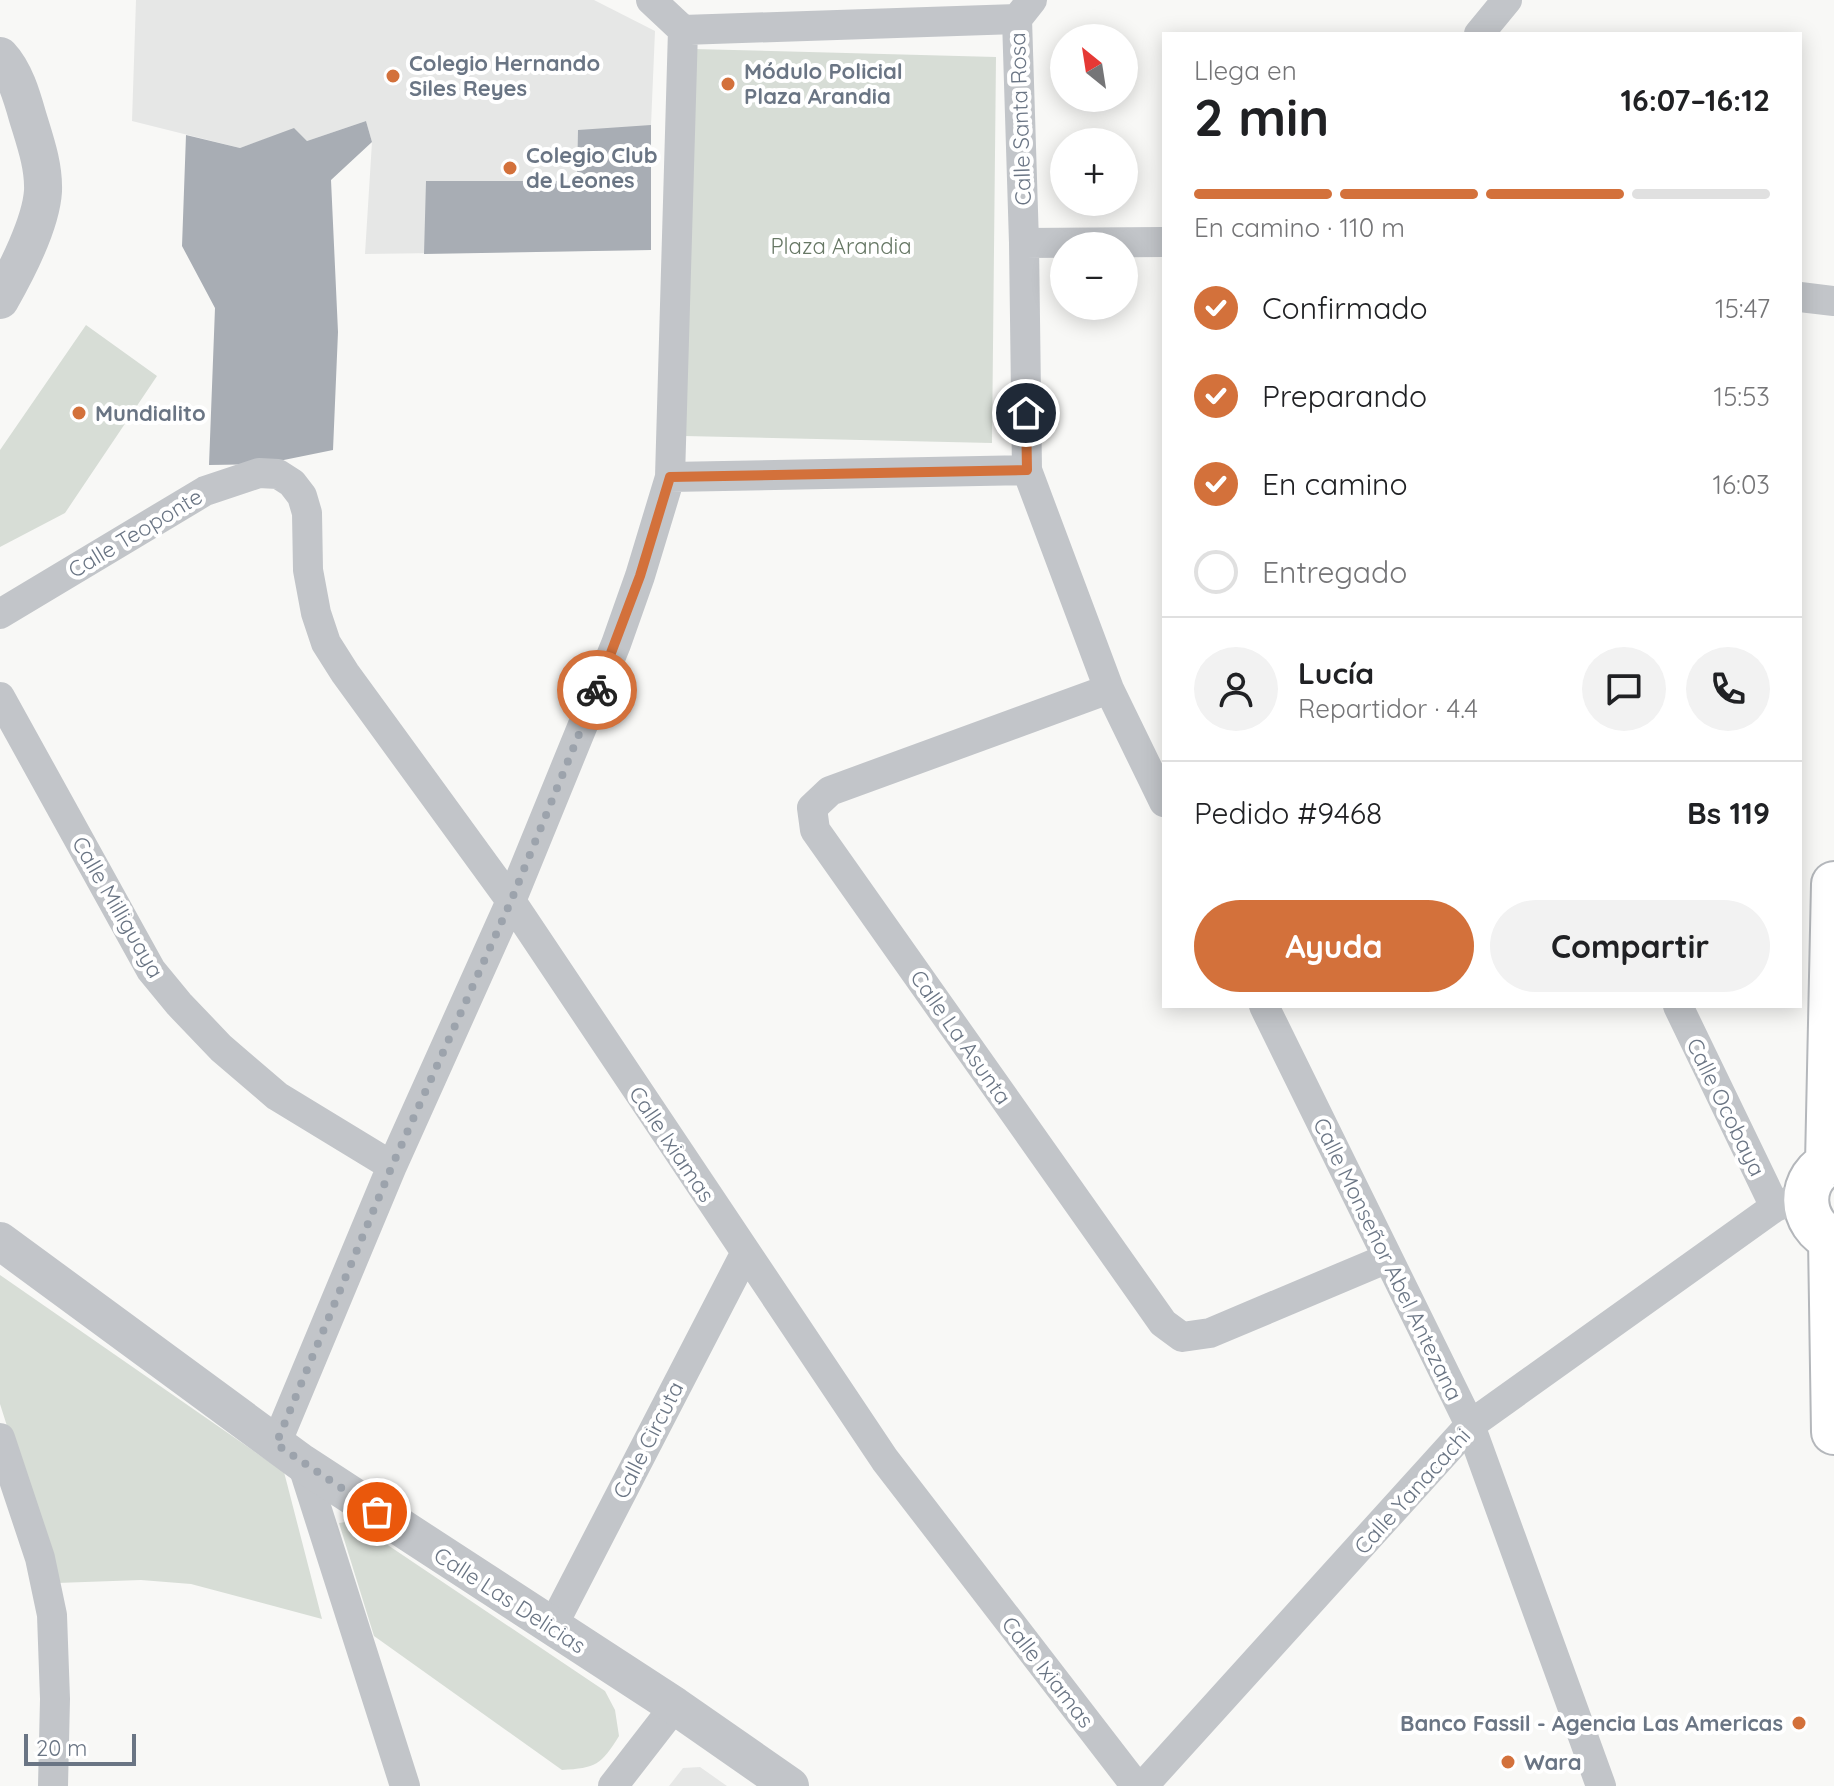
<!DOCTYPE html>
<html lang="es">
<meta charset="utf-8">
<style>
:root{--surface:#fff;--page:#f2f2f2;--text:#202124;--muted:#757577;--line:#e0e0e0;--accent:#d3713b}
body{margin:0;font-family:Quicksand,sans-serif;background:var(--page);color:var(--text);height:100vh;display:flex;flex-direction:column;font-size:30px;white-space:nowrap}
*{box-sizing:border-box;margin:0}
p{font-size:26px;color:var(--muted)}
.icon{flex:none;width:44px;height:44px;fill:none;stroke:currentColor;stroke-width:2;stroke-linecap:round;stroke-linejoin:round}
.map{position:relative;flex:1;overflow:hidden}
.drawer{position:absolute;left:1162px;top:32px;width:640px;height:976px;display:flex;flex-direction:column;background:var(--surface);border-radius:0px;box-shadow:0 4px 20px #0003}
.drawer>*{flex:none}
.needle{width:52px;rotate:330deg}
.tools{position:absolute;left:1050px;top:24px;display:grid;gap:16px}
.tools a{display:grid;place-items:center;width:88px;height:88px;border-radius:50%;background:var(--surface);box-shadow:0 4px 20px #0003;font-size:40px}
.scale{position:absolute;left:24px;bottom:20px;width:112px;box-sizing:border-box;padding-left:8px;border:4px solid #6a7584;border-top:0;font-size:22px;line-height:28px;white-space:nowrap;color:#6a7584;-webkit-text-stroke:6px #fff;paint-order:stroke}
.pin{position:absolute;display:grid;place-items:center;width:68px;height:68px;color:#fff;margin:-34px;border:4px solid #fff;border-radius:50%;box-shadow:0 2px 8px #0007}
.courier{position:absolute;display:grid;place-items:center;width:80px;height:80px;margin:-40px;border:6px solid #d3713b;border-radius:50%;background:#fff;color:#222;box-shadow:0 2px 10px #0007}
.summary em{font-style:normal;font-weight:800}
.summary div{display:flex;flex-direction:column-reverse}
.summary{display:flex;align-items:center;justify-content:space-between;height:136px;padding:0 32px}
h1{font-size:52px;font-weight:800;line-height:60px}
.bar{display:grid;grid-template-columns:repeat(4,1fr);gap:12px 8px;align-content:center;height:96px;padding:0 32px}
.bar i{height:10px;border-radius:6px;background:var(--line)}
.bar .current{background:var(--accent)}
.bar p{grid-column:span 4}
.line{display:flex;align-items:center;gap:20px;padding:0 32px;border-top:2px solid var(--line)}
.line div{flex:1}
.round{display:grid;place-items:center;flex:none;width:84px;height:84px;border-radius:42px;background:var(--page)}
ol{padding:0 32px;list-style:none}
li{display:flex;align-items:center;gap:24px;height:88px}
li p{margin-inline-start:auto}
li .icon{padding:8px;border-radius:50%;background:var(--accent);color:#fff;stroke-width:4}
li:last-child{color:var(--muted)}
li i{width:44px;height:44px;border:4px solid var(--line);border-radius:50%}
.cta{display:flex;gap:16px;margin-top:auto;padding:16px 32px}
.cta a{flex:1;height:92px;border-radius:48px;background:var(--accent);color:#fff;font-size:32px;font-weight:800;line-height:92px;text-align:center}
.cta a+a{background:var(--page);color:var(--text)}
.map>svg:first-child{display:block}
</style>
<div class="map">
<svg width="1834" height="1786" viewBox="0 0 1834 1786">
<rect width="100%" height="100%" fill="#f8f8f6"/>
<path fill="#e6e7e6" d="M 136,0 L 594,0 L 655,31 L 651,125 L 651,250 L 365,254 L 372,142 L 366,121 L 307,141 L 294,129 L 240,148 L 132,121 Z
M 700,1767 L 727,1786 L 669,1786 L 683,1768 Z"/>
<path fill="#d7ddd6" d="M 693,49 L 996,57 L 992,443 L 684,436 Z
M 86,325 L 157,376 L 65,513 L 0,547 L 0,450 Z
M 0,1275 L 284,1472 L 322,1619 L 191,1584 L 141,1580 L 57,1583 L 0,1404 Z
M 352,1521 L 605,1691 L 615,1710 L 619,1736 C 601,1765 596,1768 562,1770 L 374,1636 L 339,1523 Z"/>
<path fill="#a8adb4" d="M 366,121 L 372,142 L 331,180 L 338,332 L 333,450 L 264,464 L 209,465 L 215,308 L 182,246 L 186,135 L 240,148 L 294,128 L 307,141 Z
M 651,125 L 651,250 L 424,254 L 426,181 L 577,181 L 578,130 Z"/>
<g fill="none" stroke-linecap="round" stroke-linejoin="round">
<defs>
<path id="primary" d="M 1834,1161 C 1796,1176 1798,1225 1834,1240
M 1828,1163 L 1834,884
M 1831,1239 L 1834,1432"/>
</defs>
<use href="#primary" stroke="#b4b7bb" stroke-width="48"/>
<path stroke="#c2c5c9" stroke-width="30" d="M 651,0 L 683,30
M 1032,0 L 1017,19 L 1024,243 L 1027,470 L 1109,689 L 1164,802
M 683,30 L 1017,19
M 1479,34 L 1507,0
M 1024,243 L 1164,242
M 1800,297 L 1834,301
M 670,477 L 1027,470
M 0,614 L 205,491 L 259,473 L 278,474 L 292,483 L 302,496 L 307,513 L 308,570 L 316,613 L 326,643 L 345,673 L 511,901 L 885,1460 L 1136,1786
M 1109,689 L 830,791 L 812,808 L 815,830 L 1163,1323 L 1182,1337 L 1210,1333 L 1388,1258
M 0,697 L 151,970 L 179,1004 L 221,1048 L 277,1096 L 392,1166
M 1264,1006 L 1470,1425 L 1601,1786
M 1678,1006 L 1775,1207
M 0,1438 L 40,1558 L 52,1615 L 55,1699 L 53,1786
M 276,1444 L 392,1166 L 511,901 L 616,644 L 640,576 L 670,477 L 683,30
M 302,1463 L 405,1786
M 552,1627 L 745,1254
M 613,1786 L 675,1706
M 1143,1786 L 1470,1425 L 1775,1207 L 1805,1195"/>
<path stroke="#c2c5c9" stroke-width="38" d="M 0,56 C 15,72 22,97 28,118 C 35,141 44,166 43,191 C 41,223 16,272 0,300
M 0,1241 L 302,1463 L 675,1706 L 790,1786"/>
<use href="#primary" stroke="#fff" stroke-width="44"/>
</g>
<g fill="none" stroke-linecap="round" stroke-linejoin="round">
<path stroke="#9ca3ac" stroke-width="8" stroke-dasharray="0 14.4" d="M 377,1512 L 276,1444 L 392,1166 L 511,901 L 597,690"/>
<path stroke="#d3713b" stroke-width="10" d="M 597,690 L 640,576 L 670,477 L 1027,470 L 1026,413"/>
</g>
<g fill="#d3713b" stroke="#fff" stroke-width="3">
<circle cx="393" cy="76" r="8"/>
<circle cx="728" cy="84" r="8"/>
<circle cx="510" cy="168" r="8"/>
<circle cx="79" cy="413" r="8"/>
<circle cx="1799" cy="1723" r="8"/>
<circle cx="1508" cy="1762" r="8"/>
</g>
<g text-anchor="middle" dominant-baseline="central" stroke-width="8" stroke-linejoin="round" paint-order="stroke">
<g font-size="22" font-weight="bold" fill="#6a7584" stroke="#fff" text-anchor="start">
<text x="409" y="63">Colegio Hernando<tspan x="409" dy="25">Siles Reyes</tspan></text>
<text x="744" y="71">Módulo Policial<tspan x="744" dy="25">Plaza Arandia</tspan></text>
<text x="526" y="155">Colegio Club<tspan x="526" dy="25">de Leones</tspan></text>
<text x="95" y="413">Mundialito</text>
<text x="1783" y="1723" text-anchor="end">Banco Fassil - Agencia Las Americas</text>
<text x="1524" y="1762">Wara</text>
</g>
<g font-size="22" fill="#6a7584" stroke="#fff">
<text transform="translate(1020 119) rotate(-92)">Calle Santa Rosa</text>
<text transform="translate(135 533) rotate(-31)">Calle Teoponte</text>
<text transform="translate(118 907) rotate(60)">Calle Milliguaya</text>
<text transform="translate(961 1037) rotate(55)">Calle La Asunta</text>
<text transform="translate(1726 1107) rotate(64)">Calle Ocobaya</text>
<text transform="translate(672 1144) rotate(56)">Calle Ixiamas</text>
<text transform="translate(1388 1259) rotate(64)">Calle Monseñor Abel Antezana</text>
<text transform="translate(648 1440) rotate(-63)">Calle Circuta</text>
<text transform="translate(1412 1491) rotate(-48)">Calle Yanacachi</text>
<text transform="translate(510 1600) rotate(33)">Calle Las Delicias</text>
<text transform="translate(1048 1672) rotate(52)">Calle Ixiamas</text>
</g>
<g font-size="22" fill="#667764" stroke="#fff">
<text x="841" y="246">Plaza Arandia</text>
</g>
</g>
</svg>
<div class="tools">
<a><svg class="needle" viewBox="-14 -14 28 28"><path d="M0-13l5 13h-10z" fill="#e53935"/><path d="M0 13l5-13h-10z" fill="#757577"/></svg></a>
<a>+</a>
<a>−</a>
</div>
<div class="scale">20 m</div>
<div class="pin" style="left:377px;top:1512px;background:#ea580c"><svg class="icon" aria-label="bag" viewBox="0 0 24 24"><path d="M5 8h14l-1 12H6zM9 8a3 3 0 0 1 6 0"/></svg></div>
<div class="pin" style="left:1026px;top:413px;background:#1f2937"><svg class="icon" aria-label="home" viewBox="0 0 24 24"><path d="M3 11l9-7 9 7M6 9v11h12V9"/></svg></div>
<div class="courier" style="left:597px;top:690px"><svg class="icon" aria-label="bike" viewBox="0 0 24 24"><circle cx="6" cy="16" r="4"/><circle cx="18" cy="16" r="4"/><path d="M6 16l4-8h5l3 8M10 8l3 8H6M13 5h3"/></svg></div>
<section class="drawer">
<div class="summary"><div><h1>2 min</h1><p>Llega en</p></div><em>16:07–16:12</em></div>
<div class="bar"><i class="current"></i><i class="current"></i><i class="current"></i><i></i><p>En camino · 110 m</p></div>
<ol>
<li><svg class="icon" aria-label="check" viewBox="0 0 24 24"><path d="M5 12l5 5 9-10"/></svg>Confirmado<p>15:47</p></li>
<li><svg class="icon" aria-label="check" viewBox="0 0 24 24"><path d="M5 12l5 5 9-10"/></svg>Preparando<p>15:53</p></li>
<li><svg class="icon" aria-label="check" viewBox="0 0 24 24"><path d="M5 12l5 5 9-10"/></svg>En camino<p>16:03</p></li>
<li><i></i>Entregado</li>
</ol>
<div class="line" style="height:144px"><a class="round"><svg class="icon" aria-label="person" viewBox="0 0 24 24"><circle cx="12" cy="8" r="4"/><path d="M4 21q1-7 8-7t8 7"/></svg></a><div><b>Lucía</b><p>Repartidor · 4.4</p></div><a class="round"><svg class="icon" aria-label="chat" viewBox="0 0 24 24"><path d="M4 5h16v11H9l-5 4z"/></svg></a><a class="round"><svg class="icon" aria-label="phone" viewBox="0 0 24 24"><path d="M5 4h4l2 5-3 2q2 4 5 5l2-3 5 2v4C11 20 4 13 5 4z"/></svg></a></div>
<div class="line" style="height:104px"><div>Pedido #9468</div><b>Bs 119</b></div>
<div class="cta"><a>Ayuda</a><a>Compartir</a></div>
</section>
</div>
